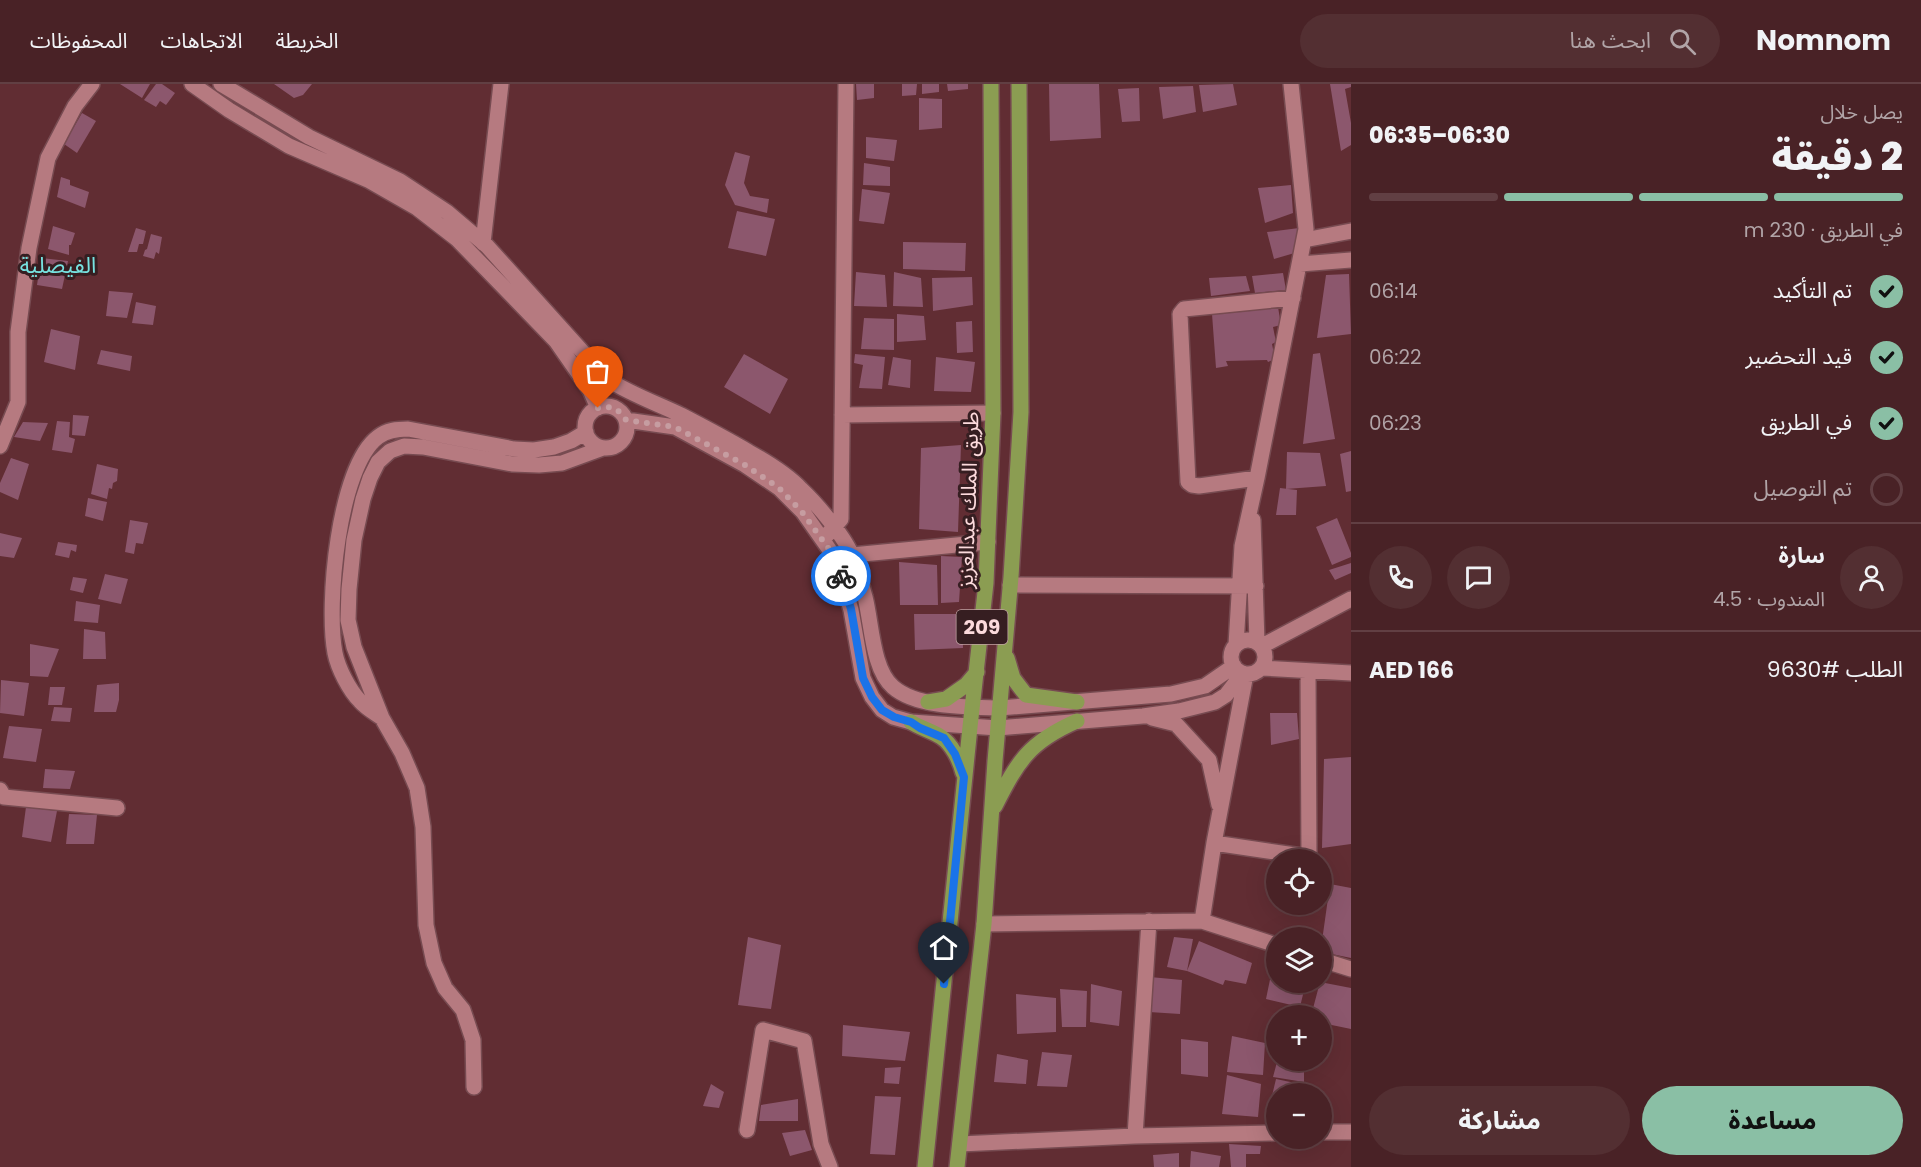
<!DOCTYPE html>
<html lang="ar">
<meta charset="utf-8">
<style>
:root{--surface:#492226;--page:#532f32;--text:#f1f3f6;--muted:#b1a4a7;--line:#613f43;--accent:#8abfa5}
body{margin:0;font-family:Poppins,"Noto Sans Arabic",sans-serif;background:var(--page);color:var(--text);direction:rtl;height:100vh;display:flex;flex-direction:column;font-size:22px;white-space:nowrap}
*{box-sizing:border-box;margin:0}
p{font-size:20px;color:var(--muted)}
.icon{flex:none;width:33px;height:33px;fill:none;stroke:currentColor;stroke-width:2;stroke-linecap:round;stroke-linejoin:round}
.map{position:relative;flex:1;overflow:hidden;direction:ltr}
.details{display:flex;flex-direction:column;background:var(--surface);width:570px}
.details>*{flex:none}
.fabs{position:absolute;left:1266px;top:765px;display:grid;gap:12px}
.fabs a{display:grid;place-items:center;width:66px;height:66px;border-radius:50%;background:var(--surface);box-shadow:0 6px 24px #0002,0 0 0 2px var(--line);font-size:30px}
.pin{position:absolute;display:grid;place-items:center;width:51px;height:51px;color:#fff;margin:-62px -26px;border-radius:50% 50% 50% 0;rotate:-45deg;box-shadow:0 0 6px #0007}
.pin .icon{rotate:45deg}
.courier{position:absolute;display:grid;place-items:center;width:60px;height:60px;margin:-30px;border:4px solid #1a73e8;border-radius:50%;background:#fff;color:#222;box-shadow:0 2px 8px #0007}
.headline em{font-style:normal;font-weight:800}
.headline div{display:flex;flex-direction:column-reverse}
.headline{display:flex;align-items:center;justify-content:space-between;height:102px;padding:0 18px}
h1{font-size:39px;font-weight:800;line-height:45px}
.bar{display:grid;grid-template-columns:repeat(4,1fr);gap:9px 6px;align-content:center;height:72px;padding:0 18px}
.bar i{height:8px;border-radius:4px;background:var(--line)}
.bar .active{background:var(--accent)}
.bar p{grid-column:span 4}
.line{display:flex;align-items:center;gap:15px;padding:0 18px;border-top:2px solid var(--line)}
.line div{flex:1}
.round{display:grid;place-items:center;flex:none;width:63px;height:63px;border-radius:32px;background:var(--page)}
ol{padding:0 18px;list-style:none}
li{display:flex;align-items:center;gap:18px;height:66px}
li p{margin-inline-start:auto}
li .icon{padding:6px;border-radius:50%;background:var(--accent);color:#111;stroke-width:4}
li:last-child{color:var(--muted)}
li i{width:33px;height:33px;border:3px solid var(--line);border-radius:50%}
.cta{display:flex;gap:12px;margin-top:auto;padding:12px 18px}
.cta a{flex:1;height:69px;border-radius:36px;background:var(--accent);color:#111;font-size:24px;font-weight:800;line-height:69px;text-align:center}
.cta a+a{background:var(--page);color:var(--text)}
header{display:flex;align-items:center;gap:36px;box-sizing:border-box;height:84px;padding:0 30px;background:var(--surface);border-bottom:2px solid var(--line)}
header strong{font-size:28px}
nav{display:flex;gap:33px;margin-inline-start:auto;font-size:21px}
.search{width:420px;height:54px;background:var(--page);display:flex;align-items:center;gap:15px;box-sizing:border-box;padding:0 21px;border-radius:33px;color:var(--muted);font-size:22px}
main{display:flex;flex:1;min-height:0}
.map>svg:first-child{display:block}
</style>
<header>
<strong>Nomnom</strong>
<div class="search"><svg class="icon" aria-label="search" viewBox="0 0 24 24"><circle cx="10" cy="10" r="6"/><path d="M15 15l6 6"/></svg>ابحث هنا</div>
<nav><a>الخريطة</a><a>الاتجاهات</a><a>المحفوظات</a></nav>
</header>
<main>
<section class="details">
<div class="headline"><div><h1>2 دقيقة</h1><p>يصل خلال</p></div><em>06:30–06:35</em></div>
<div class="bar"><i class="active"></i><i class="active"></i><i class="active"></i><i></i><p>في الطريق · 230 m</p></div>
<ol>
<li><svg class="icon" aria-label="check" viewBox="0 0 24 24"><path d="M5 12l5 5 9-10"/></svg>تم التأكيد<p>06:14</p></li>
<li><svg class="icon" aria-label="check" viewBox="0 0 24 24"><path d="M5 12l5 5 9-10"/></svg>قيد التحضير<p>06:22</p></li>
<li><svg class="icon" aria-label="check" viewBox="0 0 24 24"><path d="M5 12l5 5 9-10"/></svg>في الطريق<p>06:23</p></li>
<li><i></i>تم التوصيل</li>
</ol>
<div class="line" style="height:108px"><a class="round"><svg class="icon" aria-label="person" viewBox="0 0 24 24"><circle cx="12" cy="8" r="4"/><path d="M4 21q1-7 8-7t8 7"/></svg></a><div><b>سارة</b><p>المندوب · 4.5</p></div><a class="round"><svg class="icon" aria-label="chat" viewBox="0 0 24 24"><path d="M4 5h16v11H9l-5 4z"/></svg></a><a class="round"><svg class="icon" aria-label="phone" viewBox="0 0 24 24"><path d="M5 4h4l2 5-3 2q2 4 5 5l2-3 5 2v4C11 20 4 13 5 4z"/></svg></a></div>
<div class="line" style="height:78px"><div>الطلب #9630</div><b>AED 166</b></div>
<div class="cta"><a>مساعدة</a><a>مشاركة</a></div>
</section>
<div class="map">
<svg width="1351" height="1083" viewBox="0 0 1351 1083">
<rect width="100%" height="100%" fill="#612d33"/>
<path fill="#8c576d" d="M 120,0 L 150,0 L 142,14 Z
M 156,0 L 162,0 L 175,9 L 166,21 L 160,17 L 156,23 L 144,16 Z
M 274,0 L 312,0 L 303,11 L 294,14 Z
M 856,0 L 874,0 L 874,14 L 857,16 Z
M 902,0 L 917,0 L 916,11 L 902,12 Z
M 922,0 L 939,0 L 939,8 L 922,10 Z
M 947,0 L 968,0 L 968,5 L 948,7 Z
M 1049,0 L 1099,0 L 1101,54 L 1050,57 Z
M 1233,0 L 1237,21 L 1203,28 L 1199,1 Z
M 1330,0 L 1351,0 L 1351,3 L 1345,5 L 1351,39 L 1351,61 L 1341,67 Z
M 1193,2 L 1196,28 L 1163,35 L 1159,3 Z
M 1139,4 L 1140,37 L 1122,38 L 1118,5 Z
M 919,14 L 942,15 L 942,44 L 919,46 Z
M 82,29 L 96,37 L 77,69 L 64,60 Z
M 866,53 L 897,56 L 894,77 L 866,74 Z
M 735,68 L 750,72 L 744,99 L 750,112 L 769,115 L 767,129 L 735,121 L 725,101 Z
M 864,79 L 890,83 L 890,102 L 863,101 Z
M 61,93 L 70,96 L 70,101 L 89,108 L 85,124 L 57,113 Z
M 1291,101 L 1293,129 L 1265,139 L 1258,104 Z
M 862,105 L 890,109 L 884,140 L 859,137 Z
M 737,127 L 775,135 L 766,172 L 728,164 Z
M 53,142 L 75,149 L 71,161 L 69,161 L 69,171 L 48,165 Z
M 136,144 L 146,147 L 143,160 L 139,160 L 137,168 L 128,168 Z
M 1299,144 L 1298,168 L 1274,175 L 1267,148 Z
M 151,150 L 162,153 L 159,170 L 156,168 L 154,175 L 143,172 L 145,166 L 147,165 Z
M 903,158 L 966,159 L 965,187 L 903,185 Z
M 41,174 L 68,177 L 62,205 L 37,201 Z
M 856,188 L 885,191 L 887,223 L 854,222 Z
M 894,188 L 921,194 L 923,223 L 893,222 Z
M 1283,189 L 1286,206 L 1255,209 L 1252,192 Z
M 1349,190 L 1351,250 L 1317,254 L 1326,191 Z
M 1246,192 L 1250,207 L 1211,212 L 1209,194 Z
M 972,193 L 973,221 L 933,227 L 932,194 Z
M 109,207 L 133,209 L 127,234 L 106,232 Z
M 136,218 L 156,222 L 153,241 L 132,239 Z
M 1278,223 L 1281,241 L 1273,243 L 1276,258 L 1272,260 L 1275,275 L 1268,278 L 1267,276 L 1226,277 L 1228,282 L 1216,284 L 1212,230 Z
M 897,230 L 924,232 L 926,256 L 897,258 Z
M 864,234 L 894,235 L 894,266 L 861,265 Z
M 972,237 L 973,268 L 957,269 L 956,238 Z
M 51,245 L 80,252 L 75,286 L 44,278 Z
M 101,266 L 132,272 L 130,287 L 97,280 Z
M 1320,269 L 1335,355 L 1303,360 L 1313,270 Z
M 744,270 L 788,295 L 770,330 L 724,303 Z
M 855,270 L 885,273 L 882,305 L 859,304 L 863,281 L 854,279 Z
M 893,273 L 911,276 L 910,304 L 888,301 Z
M 936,273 L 975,278 L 971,308 L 934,307 Z
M 73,331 L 89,332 L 85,352 L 72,351 Z
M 57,337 L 70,338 L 69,353 L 75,355 L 72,369 L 52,366 Z
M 23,338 L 48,339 L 40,357 L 14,353 Z
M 961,361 L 958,448 L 919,445 L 921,364 Z
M 1351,367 L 1351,407 L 1346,408 L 1340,370 Z
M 1287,368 L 1320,369 L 1326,402 L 1286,405 Z
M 11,374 L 29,380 L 18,416 L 0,408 L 0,399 Z
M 97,380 L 118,385 L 117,397 L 113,399 L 112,405 L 109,404 L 107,415 L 91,410 Z
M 1280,404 L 1297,406 L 1296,431 L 1276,431 Z
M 88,414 L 107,418 L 103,437 L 85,432 Z
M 1337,434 L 1351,469 L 1351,473 L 1332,481 L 1316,443 Z
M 130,436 L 148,439 L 143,460 L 136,459 L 134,470 L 125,468 Z
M 0,449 L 22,454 L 14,474 L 0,472 Z
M 58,458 L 77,461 L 76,468 L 71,466 L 69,474 L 55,471 Z
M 941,472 L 962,473 L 959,518 L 941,519 Z
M 899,478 L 937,481 L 938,521 L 900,521 Z
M 1351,479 L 1351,489 L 1335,496 L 1329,486 Z
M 105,490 L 128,495 L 121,520 L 98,515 Z
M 73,493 L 87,495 L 83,509 L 70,506 Z
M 76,517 L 100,521 L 98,539 L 74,537 Z
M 914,530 L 962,530 L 963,564 L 915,566 Z
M 84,545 L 105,548 L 106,575 L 83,575 Z
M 30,560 L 59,565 L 48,593 L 30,592 Z
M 1,596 L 29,599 L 24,632 L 0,629 Z
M 119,599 L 119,616 L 116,628 L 94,628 L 97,601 Z
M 50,603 L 65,603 L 62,621 L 48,621 Z
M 54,623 L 72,624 L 70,638 L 51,637 Z
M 1270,629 L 1297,629 L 1299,655 L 1271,661 Z
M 9,642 L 42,645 L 36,678 L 3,674 Z
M 1351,673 L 1351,760 L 1322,764 L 1324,675 Z
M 45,685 L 75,687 L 70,705 L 43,704 Z
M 26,723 L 57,727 L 51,758 L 22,753 Z
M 69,730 L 97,731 L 94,760 L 66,760 Z
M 1330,800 L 1351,804 L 1351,874 L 1322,868 L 1322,857 Z
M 748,853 L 781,861 L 771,925 L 738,921 Z
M 1174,853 L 1193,855 L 1187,887 L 1167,883 Z
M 1199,857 L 1252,879 L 1246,900 L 1225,896 L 1223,901 L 1187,887 Z
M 1274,876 L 1276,877 L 1276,898 L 1306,898 L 1300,923 L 1266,915 Z
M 1150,893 L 1182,896 L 1180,930 L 1149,928 Z
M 1320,898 L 1351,904 L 1351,945 L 1322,939 L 1322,932 L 1311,932 Z
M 1091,900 L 1122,907 L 1119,942 L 1090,938 Z
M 1060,905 L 1087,907 L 1086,943 L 1062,943 Z
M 1016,910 L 1056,914 L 1056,948 L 1017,950 Z
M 843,941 L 910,948 L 905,977 L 842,972 Z
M 1232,952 L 1265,959 L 1263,991 L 1227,988 Z
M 1181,955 L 1208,958 L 1208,993 L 1181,990 Z
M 1042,968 L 1072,971 L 1067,1003 L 1037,1002 Z
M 997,970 L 1028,976 L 1026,1000 L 994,998 Z
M 1277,978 L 1304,983 L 1304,998 L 1273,993 Z
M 901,983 L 899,1000 L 884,999 L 885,984 Z
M 1227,991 L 1261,1000 L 1258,1033 L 1222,1030 Z
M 1276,995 L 1300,1000 L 1299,1010 L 1276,1010 L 1276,1017 L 1271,1016 Z
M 711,1000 L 724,1008 L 719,1024 L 703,1022 Z
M 875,1012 L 901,1013 L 895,1071 L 870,1070 Z
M 798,1015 L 798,1037 L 759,1037 L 761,1021 Z
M 805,1046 L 812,1066 L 790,1072 L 782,1049 Z
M 1229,1060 L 1261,1062 L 1260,1070 L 1246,1070 L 1246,1083 L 1231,1083 Z
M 1191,1067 L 1221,1072 L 1219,1083 L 1190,1083 Z
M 1179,1069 L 1179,1083 L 1154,1083 L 1153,1071 Z"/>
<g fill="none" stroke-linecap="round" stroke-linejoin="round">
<defs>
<path id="street" d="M 192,0 L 229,26 L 289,62 L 368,96 L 417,124 L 457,155 L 556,257 L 590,306 L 598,324
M 221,0 L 309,53 L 400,97 L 447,128 L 487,162 L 607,295 C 630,310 656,319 681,331 C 704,343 727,355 749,368 C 767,378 787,390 801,405 C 817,420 846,454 853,474 C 858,487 862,500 865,513 C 872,540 872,585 893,603 C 917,624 969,623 999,624 L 1171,610 L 1205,602 L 1234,582
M 1304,156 L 1351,147
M 483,159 L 501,0
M 1300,180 L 1351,176
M585 343a21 21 0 1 1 42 0a21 21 0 1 1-42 0Z
M 842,331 L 993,329
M 626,336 L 675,343 L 745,381 L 779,404 L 803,428 L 829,465 L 840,489 L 851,526 L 863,594 L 872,613 L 882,626 L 893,633 L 911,638 L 998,644 L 1143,632 L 1179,627 L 1215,618 L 1226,611 L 1243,589
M 0,362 L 18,318 L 18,248 L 29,164 L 48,74 L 75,22 L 92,0
M 1257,394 L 1199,402 L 1192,401 L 1188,398 L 1180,230 L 1184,225 L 1293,214
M 1253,436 L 1257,558
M 827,451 L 841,435 L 846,0
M 852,471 L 988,458
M 1010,501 L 1256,502
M1231 573a17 17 0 1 1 34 0a17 17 0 1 1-34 0Z
M 1236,561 L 1242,462 L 1257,394 L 1306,145 L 1291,0
M 1262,562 L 1351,515
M 1262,584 L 1351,589
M 382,634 C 375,629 366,624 360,617 C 349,606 338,584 335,569 C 326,522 338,383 378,353 C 387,346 397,345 408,345 L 514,365 L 534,366 L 554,363 L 571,357 L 586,348
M 1152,634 L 1176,640 L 1209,676 L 1219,721
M 0,706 L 4,713 L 117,724
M 1214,759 L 1309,773 L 1308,587
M 1202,837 L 1214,759 L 1246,590
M 984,840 L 1202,837 L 1276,861
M 1322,876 L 1351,885
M 474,1003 L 473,956 L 463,926 L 445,904 L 434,879 L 426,841 L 423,743 L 417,704 L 402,669 L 382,634 L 354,563 L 348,536 L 349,505 L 354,456 L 363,415 L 370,394 L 378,378 L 390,367 L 404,362 L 423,363 L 512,380 L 539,381 L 562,379 L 603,364
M 747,1046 L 763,946 L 804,957 L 821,1060 L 830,1083
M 1322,1048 L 1351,1048
M 1135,1052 L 1149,837
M 960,1060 L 1135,1052 L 1276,1049"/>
<path id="primary" d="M 1007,574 L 1013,594 L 1026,611 L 1077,618
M 928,618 L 946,615 L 966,601 L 977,588
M 911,638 C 920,644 932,647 941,653 C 952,660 960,677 963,689
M 995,722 C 1018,677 1029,658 1077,637
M 925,1083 L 970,643 L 986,499 L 993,329 L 991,0
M 957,1083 L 984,840 L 995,677 L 1011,493 L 1021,328 L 1019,0"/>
</defs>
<use href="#street" stroke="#774b51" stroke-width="18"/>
<use href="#primary" stroke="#774b51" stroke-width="18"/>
<use href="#street" stroke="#b67a80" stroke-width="15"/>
<use href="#primary" stroke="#8b9d52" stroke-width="15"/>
</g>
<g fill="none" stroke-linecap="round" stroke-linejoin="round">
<path stroke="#c69da1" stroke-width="6" stroke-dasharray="0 10.8" d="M 598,324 C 611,321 619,325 626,336 L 675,343 L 745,381 L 779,404 L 802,428 L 829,465 L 841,492"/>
<path stroke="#1a73e8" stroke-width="8" d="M 841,492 L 851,525 L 863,594 L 872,613 L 882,626 L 894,633 L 911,638 L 920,644 L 944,654 L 955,670 L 964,693 L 944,900"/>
</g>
<g text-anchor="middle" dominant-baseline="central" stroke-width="6" stroke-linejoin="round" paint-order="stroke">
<rect fill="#361e21" stroke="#c1a2a4" stroke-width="1.5" x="956.5" y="526" width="51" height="34" rx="4.5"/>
<g font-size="20" font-weight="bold" fill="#fcdadc">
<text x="982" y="543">209</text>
</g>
<g font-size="21" fill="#fcdadc" stroke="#361e21">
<text transform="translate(968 416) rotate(-88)">طريق الملك عبدالعزيز</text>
</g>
<g font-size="22" fill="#77e3e1" stroke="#361e21">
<text x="58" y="181">الفيصلية</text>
</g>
</g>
</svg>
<div class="fabs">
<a><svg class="icon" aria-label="locate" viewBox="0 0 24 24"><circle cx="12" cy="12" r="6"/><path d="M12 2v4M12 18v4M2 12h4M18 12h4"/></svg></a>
<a><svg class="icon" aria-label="layers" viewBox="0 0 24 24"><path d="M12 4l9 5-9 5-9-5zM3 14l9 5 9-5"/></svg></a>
<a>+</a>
<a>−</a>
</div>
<div class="pin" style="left:598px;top:324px;background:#ea580c"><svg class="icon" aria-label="bag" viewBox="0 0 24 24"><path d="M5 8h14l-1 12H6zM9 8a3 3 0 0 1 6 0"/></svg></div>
<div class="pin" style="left:944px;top:900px;background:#1f2937"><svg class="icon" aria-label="home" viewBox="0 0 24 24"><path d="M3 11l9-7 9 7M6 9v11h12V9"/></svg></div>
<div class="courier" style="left:841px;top:492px"><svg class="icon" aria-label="bike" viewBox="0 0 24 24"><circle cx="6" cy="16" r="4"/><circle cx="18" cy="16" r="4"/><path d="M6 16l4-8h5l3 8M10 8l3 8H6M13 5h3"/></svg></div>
</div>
</main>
